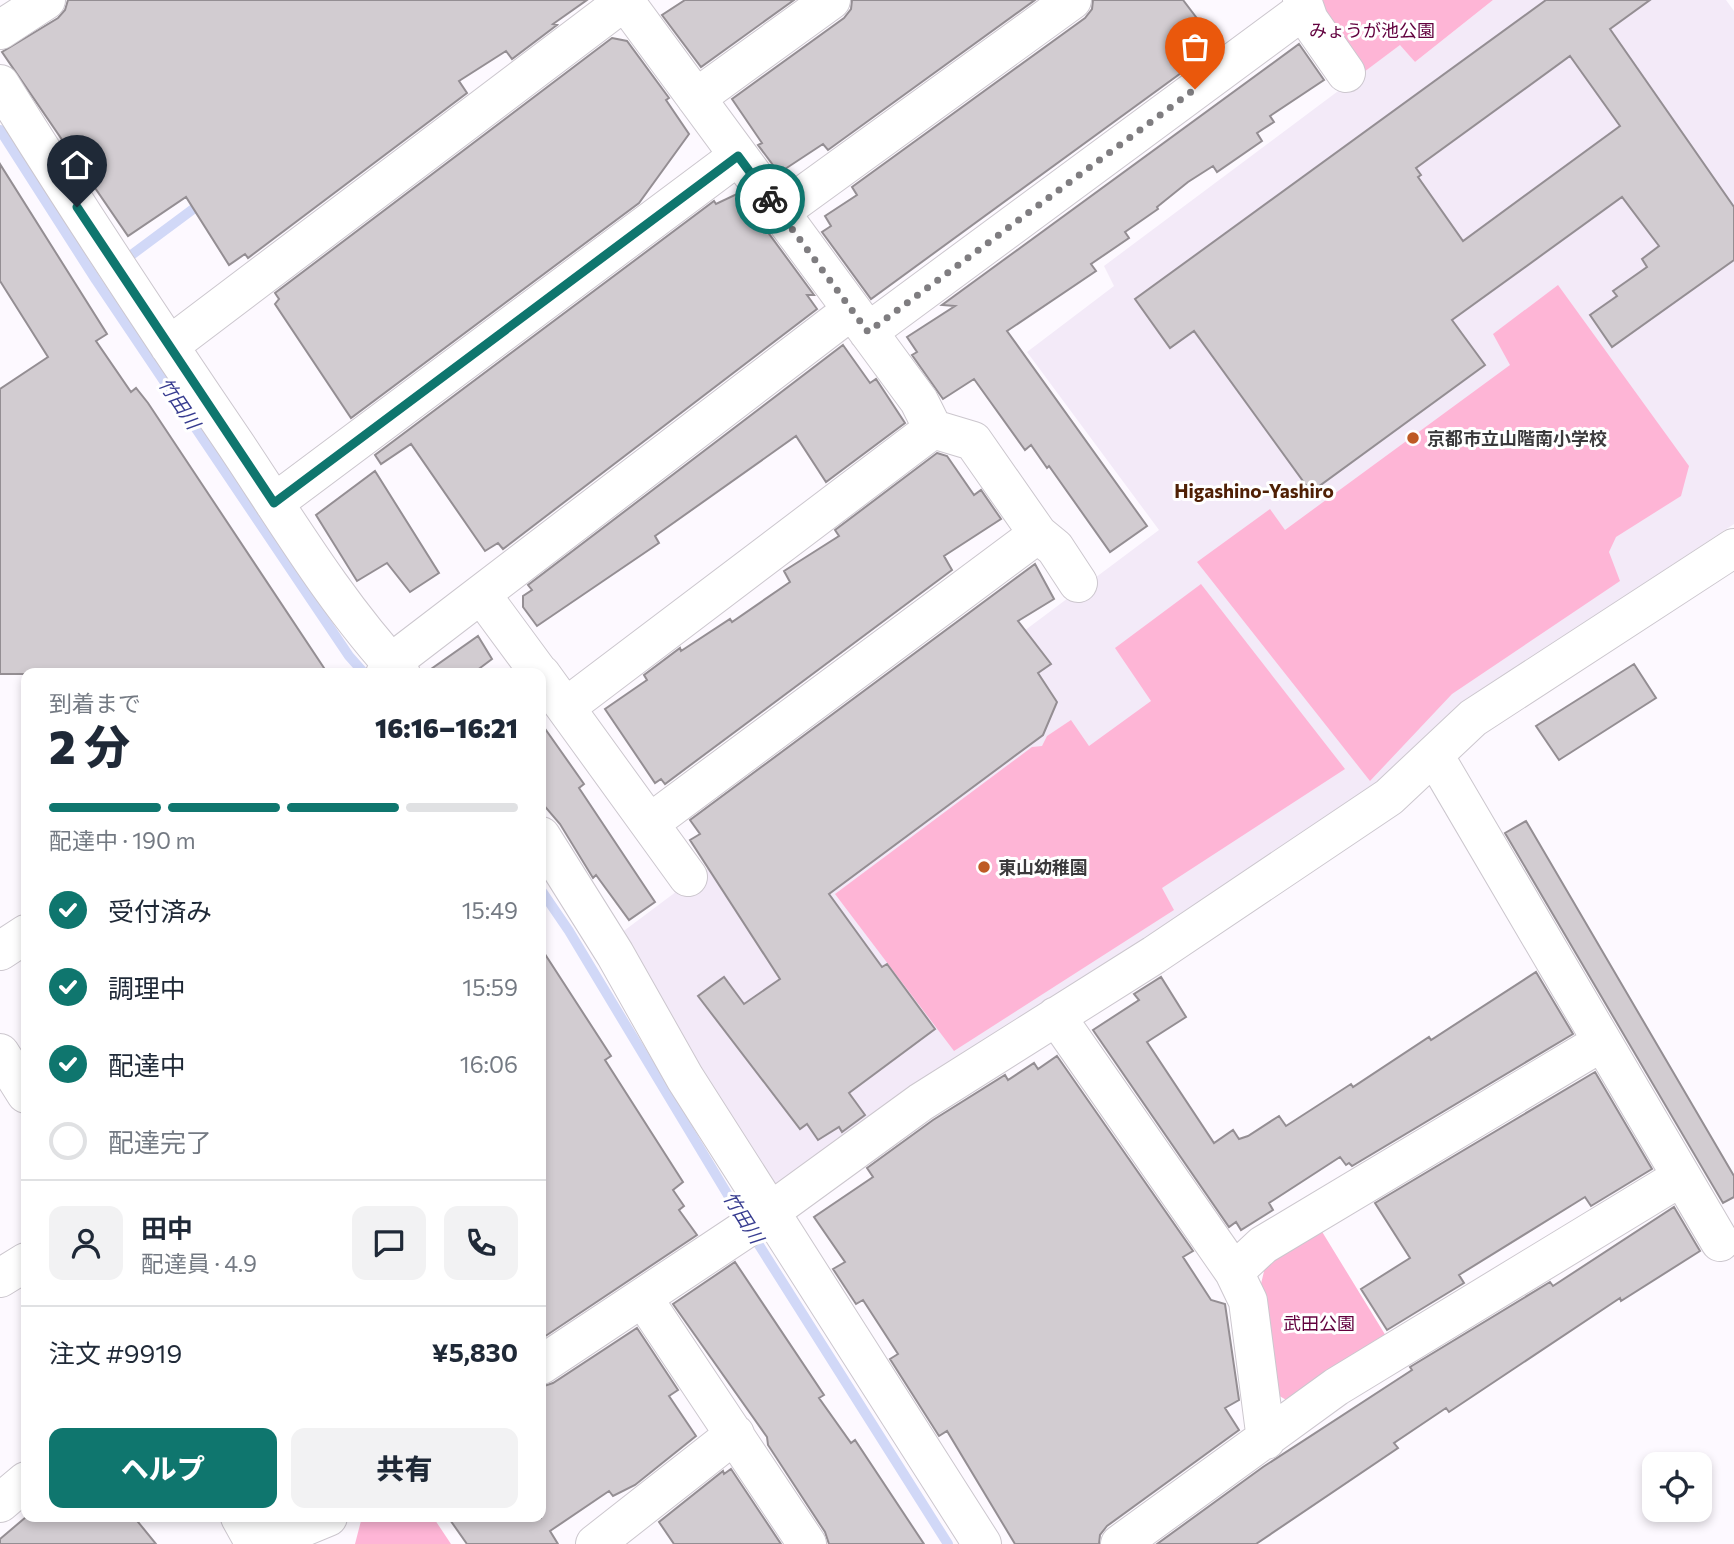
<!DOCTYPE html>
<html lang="ja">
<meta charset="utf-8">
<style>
:root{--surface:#fff;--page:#f2f2f3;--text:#1f2937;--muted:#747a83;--line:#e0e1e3;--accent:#0f766e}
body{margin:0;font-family:Commissioner,"Noto Sans JP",sans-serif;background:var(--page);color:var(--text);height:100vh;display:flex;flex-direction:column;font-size:26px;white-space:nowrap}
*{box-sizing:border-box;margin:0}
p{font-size:23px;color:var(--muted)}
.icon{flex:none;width:38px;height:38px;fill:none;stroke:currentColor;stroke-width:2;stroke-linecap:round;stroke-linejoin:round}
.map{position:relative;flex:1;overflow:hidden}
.sheet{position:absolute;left:21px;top:668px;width:525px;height:854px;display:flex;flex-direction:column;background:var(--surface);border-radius:14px;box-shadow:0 4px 10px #0003}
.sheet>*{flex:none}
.buttons{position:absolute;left:1642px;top:1452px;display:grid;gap:14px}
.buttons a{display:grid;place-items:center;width:70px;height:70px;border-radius:14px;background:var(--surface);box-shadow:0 4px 10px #0003;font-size:35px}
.pin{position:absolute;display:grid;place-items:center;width:60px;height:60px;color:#fff;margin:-72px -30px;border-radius:50% 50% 50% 0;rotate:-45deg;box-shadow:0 0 7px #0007}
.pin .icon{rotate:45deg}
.courier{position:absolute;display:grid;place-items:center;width:70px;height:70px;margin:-35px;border:5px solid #0f766e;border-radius:50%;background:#fff;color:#222;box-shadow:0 2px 9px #0007}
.headline em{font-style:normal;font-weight:800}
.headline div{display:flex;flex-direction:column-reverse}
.headline{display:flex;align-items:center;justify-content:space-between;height:119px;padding:0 28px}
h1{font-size:46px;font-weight:800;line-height:52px}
.bar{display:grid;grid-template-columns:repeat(4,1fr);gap:10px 7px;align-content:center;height:84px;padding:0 28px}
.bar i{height:9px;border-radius:5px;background:var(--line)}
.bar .selected{background:var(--accent)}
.bar p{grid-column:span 4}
.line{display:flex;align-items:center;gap:18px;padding:0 28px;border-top:2px solid var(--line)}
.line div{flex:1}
.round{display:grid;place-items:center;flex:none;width:74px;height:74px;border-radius:14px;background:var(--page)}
ol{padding:0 28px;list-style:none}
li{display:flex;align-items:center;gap:21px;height:77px}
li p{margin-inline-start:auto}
li .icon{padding:7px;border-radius:50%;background:var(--accent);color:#fff;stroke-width:4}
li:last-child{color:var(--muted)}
li i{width:38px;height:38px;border:4px solid var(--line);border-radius:50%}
.cta{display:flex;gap:14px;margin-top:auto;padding:14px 28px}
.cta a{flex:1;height:80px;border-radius:14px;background:var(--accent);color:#fff;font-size:28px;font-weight:800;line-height:80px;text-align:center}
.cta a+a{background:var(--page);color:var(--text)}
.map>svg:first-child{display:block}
</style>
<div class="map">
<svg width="1734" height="1544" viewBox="0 0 1734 1544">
<rect width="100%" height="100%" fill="#fdf9ff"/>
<path fill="#f3eaf8" d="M 1493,0 L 1726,0 L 1734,11 L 1734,524 L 1467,700 L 1367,797 L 770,1195 L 617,936 L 1159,530 L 1027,352 L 1114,286 L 1104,266 L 1401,44 L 1415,62 Z"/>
<path fill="#feb5d6" d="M 1317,0 L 1493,0 L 1415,62 L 1400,45 L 1364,72 Z
M 1558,285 L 1689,466 L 1681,496 L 1616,537 L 1609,552 L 1620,581 L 1452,694 L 1370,781 L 1197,562 L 1270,509 L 1285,530 L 1510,365 L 1493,334 Z
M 1201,584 L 1345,769 L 1162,888 L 1174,910 L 954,1051 L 835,894 L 1032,747 L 1042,746 L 1047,736 L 1071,720 L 1089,746 L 1151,701 L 1115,648 Z
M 1321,1230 L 1389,1341 L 1288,1401 L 1271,1391 L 1260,1288 L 1266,1263 Z
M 362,1517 L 433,1517 L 451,1544 L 355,1544 Z"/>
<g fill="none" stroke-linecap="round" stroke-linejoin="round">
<path stroke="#d1d8f7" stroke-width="10" d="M 0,130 L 96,280 L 349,656 L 365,674
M 130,256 L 204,201
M 541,890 L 569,931 L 740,1215 L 948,1544"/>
</g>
<path fill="#d2ccd1" stroke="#948e93" stroke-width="2" fill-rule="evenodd" d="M 68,0 L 587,0 L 553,24 L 557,25 L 512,59 L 506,51 L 459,81 L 467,93 L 248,258 L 245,254 L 229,265 L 186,197 L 128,236 L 2,52 L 58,18 L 65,10 Z
M 685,0 L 794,0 L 701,67 L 662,15 Z
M 852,0 L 1035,0 L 828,150 L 823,144 L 779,173 L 758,145 L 762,143 L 732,99 L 844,18 L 851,9 Z
M 1093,0 L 1183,0 L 1218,46 L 871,299 L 822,232 L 831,226 L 825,216 L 857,195 L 852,187 L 1085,18 L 1092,9 Z
M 1546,0 L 1650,0 L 1610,29 L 1734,207 L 1734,260 L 1612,347 L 1590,315 L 1617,296 L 1613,291 L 1647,267 L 1642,259 L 1659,246 L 1622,197 L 1452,320 L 1485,365 L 1311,492 L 1194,331 L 1170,348 L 1135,299 ZM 1570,56 L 1620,126 L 1463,241 L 1418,177 L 1421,175 L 1416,168 Z
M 612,38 L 627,41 L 669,98 L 666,100 L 689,134 L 639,203 L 351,418 L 275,304 L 279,299 L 275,293 Z
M 1299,44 L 1324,80 L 1270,116 L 1274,122 L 1257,133 L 1262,141 L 1217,172 L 1213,166 L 1188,182 L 1157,207 L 1158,209 L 1125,232 L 1129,238 L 1091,264 L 1096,271 L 1007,331 L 1147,526 L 1110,552 L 1049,466 L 1047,468 L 1031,445 L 1025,450 L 974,379 L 943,399 L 912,355 L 917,352 L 907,337 L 955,306 L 942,305 Z
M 0,164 L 107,334 L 96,341 L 131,392 L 136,388 L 148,403 L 328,674 L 0,674 L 0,389 L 48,357 L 0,281 Z
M 739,193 L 814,295 L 807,295 L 817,309 L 503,549 L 498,543 L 485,551 L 411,444 L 381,464 L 375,455 L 714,201 L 716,204 Z
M 843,345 L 870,383 L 876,379 L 905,423 L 826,482 L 796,436 L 655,536 L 659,543 L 537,626 L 523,607 L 523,596 L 532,590 L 528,585 Z
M 937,453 L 947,456 L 974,495 L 981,490 L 1001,519 L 944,556 L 952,570 L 665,784 L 661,779 L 655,783 L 605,709 L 647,680 L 644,675 L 680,648 L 681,651 L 730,619 L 732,622 L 790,582 L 784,571 L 839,536 L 835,530 Z
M 375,471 L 439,573 L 410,592 L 387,563 L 357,581 L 316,515 Z
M 1035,564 L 1054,599 L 1018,621 L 1051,664 L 1038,673 L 1057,702 L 1043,735 L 829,894 L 882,967 L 887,964 L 935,1029 L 849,1093 L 865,1115 L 842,1132 L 839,1127 L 818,1140 L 807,1124 L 800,1129 L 698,996 L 724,977 L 744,1004 L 780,979 L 690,840 L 700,834 L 690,820 Z
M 478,636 L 492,659 L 472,674 L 424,674 Z
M 1634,664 L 1656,698 L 1559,760 L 1536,726 Z
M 541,723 L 584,784 L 579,788 L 655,902 L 629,920 L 596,875 L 593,878 L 560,824 L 541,802 Z
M 1526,821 L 1734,1176 L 1734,1197 L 1723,1203 L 1505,833 Z
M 541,948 L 611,1056 L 605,1060 L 683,1182 L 673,1190 L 684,1206 L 679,1210 L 697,1235 L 541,1339 Z
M 1536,972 L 1573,1034 L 1352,1166 L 1349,1163 L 1346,1165 L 1340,1157 L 1269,1203 L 1273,1210 L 1241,1230 L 1236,1222 L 1229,1227 L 1093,1030 L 1139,1000 L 1134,994 L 1161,977 L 1186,1017 L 1147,1042 L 1214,1143 L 1233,1130 L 1239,1139 L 1248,1136 L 1279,1116 L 1286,1126 L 1351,1084 L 1353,1087 L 1429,1037 L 1431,1040 Z
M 1057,1056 L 1193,1251 L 1183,1257 L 1211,1300 L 1225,1304 L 1239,1400 L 1225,1408 L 1239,1430 L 1107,1526 L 1100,1535 L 1099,1544 L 1015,1544 L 947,1431 L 939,1436 L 890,1359 L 898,1354 L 863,1300 L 856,1304 L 833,1269 L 845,1262 L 814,1217 L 873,1177 L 867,1168 L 933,1120 L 1005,1075 L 1008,1080 L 1034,1063 L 1038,1069 Z
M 1595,1072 L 1652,1169 L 1591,1206 L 1585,1197 L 1459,1275 L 1464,1283 L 1387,1330 L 1361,1289 L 1410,1258 L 1375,1203 Z
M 1674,1207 L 1700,1251 L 1621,1301 L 1620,1298 L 1449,1412 L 1446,1408 L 1394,1443 L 1398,1448 L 1256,1544 L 1157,1544 L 1263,1467 L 1412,1370 L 1410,1367 L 1550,1282 L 1553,1286 Z
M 735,1262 L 824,1395 L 819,1398 L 851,1443 L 855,1440 L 924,1544 L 829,1544 L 825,1532 L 768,1445 L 767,1437 L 673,1304 Z
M 637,1328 L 678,1390 L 669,1396 L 696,1436 L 635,1485 L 613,1496 L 609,1491 L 550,1531 L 558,1544 L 467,1544 L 448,1517 L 541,1518 L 541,1387 L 553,1383 Z
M 731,1469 L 781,1544 L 674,1544 L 659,1522 L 723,1471 L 724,1474 Z
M 26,1517 L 134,1517 L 156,1544 L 0,1544 L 0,1539 Z"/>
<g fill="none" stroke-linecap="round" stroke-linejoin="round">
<defs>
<path id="minor" d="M 624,0 L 919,401 L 933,429
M 1302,0 L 1309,20 L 1346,73
M 0,30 L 46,0
M 0,84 C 76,206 155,326 236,445 C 288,523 337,605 401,674
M 696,98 L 831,0
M 780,212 L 1072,0
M 868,332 L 1305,9
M 169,346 L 626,0
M 274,503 L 738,156
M 481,594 L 540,674
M 385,674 L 391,663 L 852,310
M 541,674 L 688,877
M 566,707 L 933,429 L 973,441 L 1038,534 L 1055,548 L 1078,583
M 1434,755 L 1720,1242
M 650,823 L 1038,534
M 541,836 L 615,954 L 685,1078 L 982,1544
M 0,951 L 26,934
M 1056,1016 L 1234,1272 L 1248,1301 L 1266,1440
M 0,1053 L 26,1094
M 1234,1272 L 1263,1245 L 1602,1042
M 0,1278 L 26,1262
M 643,1298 L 807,1544
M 541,1365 L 759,1220 L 921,1102 L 1154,955 L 1389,797 L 1473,718 L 1734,548
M 0,1503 L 26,1481
M 240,1517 L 251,1537 L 270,1541 L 328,1517
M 595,1544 L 735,1434
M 1120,1544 L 1336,1387 L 1681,1177"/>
</defs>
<use href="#minor" stroke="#ccc7ce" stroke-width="40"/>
<use href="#minor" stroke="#fff" stroke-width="38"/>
</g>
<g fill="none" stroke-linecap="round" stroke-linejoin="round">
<path stroke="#7f7d80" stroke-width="7" stroke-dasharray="0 12.6" d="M 770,199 L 868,332 L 1195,89"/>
<path stroke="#0f766e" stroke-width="9" d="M 77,207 L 274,503 L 738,156 L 770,199"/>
</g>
<g fill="#be5a24" stroke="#fff" stroke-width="2.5">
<circle cx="1413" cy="438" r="7"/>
<circle cx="984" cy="867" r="7"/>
</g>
<g text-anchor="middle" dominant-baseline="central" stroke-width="6" stroke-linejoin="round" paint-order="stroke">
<g font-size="18" fill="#62003e" stroke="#fff">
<text x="1372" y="30">みょうが池公園</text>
<text x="1319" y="1323">武田公園</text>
</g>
<g font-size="18" font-weight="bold" fill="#3b3a3c" stroke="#fff" text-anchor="start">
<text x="1427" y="438">京都市立山階南小学校</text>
<text x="998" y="867">東山幼稚園</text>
</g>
<g font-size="19" font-style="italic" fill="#373c90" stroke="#fff">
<text transform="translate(180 403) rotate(56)">竹田川</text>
<text transform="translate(744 1217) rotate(58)">竹田川</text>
</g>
<g font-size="19" font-weight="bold" fill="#4f2005" stroke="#fff">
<text x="1254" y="490">Higashino-Yashiro</text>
</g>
</g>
</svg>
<div class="buttons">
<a><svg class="icon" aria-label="locate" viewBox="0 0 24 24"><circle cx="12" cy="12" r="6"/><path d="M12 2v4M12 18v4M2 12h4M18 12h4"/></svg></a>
</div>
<div class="pin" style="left:1195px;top:89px;background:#ea580c"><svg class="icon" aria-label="bag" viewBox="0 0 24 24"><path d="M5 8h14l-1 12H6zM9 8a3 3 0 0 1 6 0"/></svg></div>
<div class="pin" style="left:77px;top:207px;background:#1f2937"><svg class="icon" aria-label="home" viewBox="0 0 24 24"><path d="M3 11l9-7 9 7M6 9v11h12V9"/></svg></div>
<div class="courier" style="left:770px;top:199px"><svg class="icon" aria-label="bike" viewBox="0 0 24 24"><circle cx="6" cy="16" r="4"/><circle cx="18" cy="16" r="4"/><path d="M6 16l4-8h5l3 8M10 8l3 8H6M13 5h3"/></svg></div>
<section class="sheet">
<div class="headline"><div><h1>2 分</h1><p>到着まで</p></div><em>16:16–16:21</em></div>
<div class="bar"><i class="selected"></i><i class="selected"></i><i class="selected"></i><i></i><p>配達中 · 190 m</p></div>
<ol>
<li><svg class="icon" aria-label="check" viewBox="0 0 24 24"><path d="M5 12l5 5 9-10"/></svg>受付済み<p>15:49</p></li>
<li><svg class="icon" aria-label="check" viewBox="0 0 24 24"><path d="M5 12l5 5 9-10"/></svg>調理中<p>15:59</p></li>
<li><svg class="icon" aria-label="check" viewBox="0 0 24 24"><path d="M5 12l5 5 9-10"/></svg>配達中<p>16:06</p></li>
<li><i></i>配達完了</li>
</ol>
<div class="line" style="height:126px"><a class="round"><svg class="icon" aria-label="person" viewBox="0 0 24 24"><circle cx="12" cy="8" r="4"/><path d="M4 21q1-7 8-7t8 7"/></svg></a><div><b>田中</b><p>配達員 · 4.9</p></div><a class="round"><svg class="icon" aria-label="chat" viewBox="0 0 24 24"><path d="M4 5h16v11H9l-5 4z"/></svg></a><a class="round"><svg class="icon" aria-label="phone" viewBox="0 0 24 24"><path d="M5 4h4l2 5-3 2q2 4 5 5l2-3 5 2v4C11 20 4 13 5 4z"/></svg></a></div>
<div class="line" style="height:91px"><div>注文 #9919</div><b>¥5,830</b></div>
<div class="cta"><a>ヘルプ</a><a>共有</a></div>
</section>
</div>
